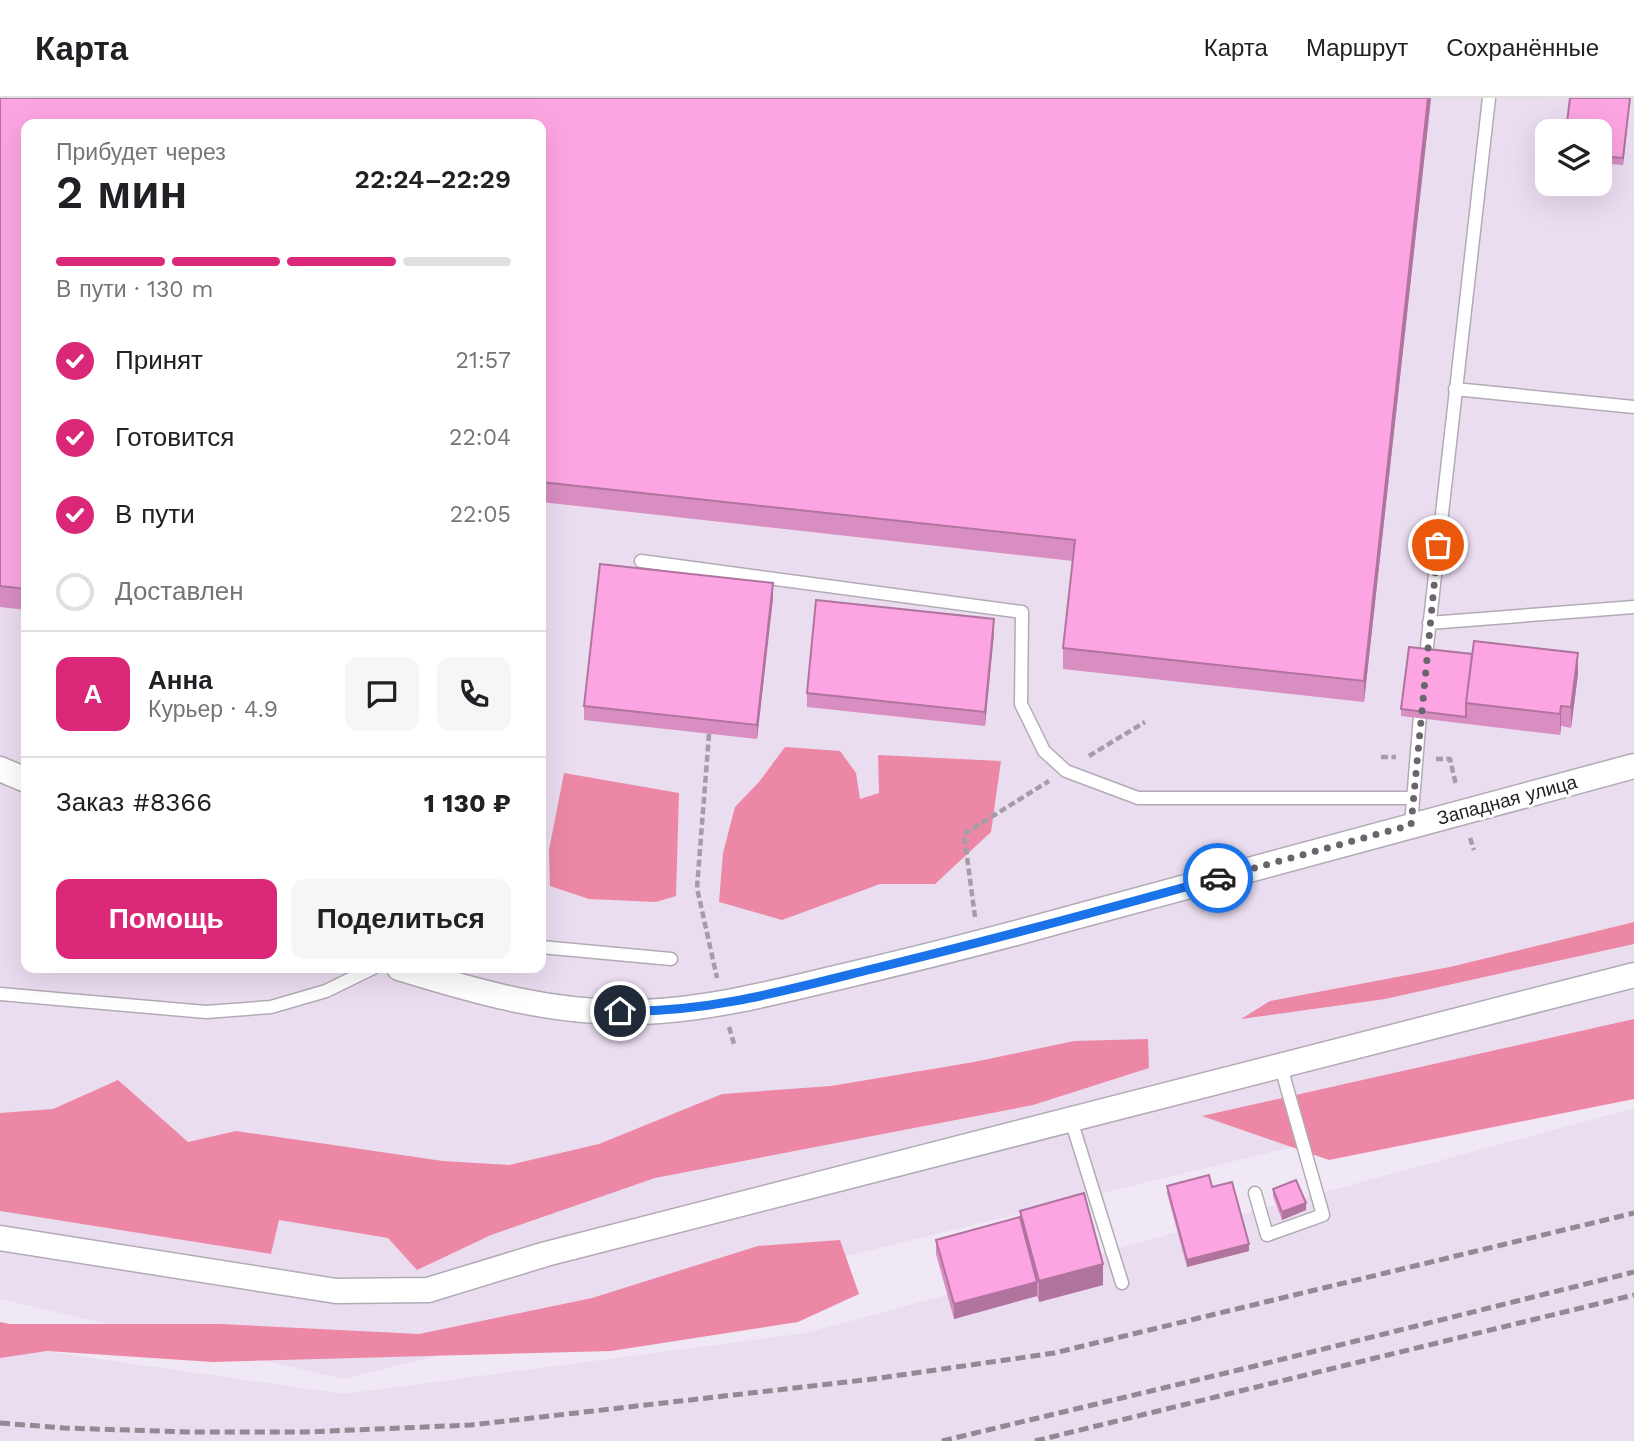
<!DOCTYPE html>
<html lang="ru">
<meta charset="utf-8">
<style>
:root{--surface:#fff;--page:#f6f6f6;--text:#202124;--muted:#757577;--line:#e0e0e0;--accent:#db2777}
body{margin:0;font-family:"Work Sans",sans-serif;background:var(--page);color:var(--text);height:100vh;display:flex;flex-direction:column;font-size:26px;white-space:nowrap}
*{box-sizing:border-box;margin:0}
p{font-size:23px;color:var(--muted)}
.icon{flex:none;width:38px;height:38px;fill:none;stroke:currentColor;stroke-width:2;stroke-linecap:round;stroke-linejoin:round}
.map{position:relative;flex:1;overflow:hidden}
.side{position:absolute;left:21px;top:21px;width:525px;height:854px;display:flex;flex-direction:column;background:var(--surface);border-radius:14px;box-shadow:0 7px 28px #0002}
.side>*{flex:none}
.fabs{position:absolute;left:1535px;top:21px;display:grid;gap:14px}
.fabs a{display:grid;place-items:center;width:77px;height:77px;border-radius:14px;background:var(--surface);box-shadow:0 7px 28px #0002;font-size:35px}
.pin{position:absolute;display:grid;place-items:center;width:60px;height:60px;color:#fff;margin:-30px;border:4px solid #fff;border-radius:50%;box-shadow:0 2px 7px #0007}
.courier{position:absolute;display:grid;place-items:center;width:70px;height:70px;margin:-35px;border:5px solid #1a73e8;border-radius:50%;background:#fff;color:#222;box-shadow:0 2px 9px #0007}
.head em{font-style:normal;font-weight:600}
.head div{display:flex;flex-direction:column-reverse}
.head{display:flex;align-items:center;justify-content:space-between;height:119px;padding:0 35px}
h1{font-size:46px;font-weight:600;line-height:52px}
.bar{display:grid;grid-template-columns:repeat(4,1fr);gap:10px 7px;align-content:center;height:84px;padding:0 35px}
.bar i{height:9px;border-radius:5px;background:var(--line)}
.bar .current{background:var(--accent)}
.bar p{grid-column:span 4}
.line{display:flex;align-items:center;gap:18px;padding:0 35px;border-top:2px solid var(--line)}
.line div{flex:1}
.round{display:grid;place-items:center;flex:none;width:74px;height:74px;border-radius:14px;background:var(--page)}
ol{padding:0 35px;list-style:none}
li{display:flex;align-items:center;gap:21px;height:77px}
li p{margin-inline-start:auto}
li .icon{padding:7px;border-radius:50%;background:var(--accent);color:#fff;stroke-width:4}
li:last-child{color:var(--muted)}
li i{width:38px;height:38px;border:4px solid var(--line);border-radius:50%}
.button{display:flex;gap:14px;margin-top:auto;padding:14px 35px}
.button a{flex:1;height:80px;border-radius:14px;background:var(--accent);color:#fff;font-size:28px;font-weight:600;line-height:80px;text-align:center}
.button a+a{background:var(--page);color:var(--text)}
header{display:flex;align-items:center;gap:42px;box-sizing:border-box;height:98px;padding:0 35px;background:var(--surface);border-bottom:2px solid var(--line)}
header strong{font-size:33px}
nav{display:flex;gap:38px;margin-inline-start:auto;font-size:24px}
.map>svg:first-child{display:block}
</style>
<header>
<strong>Карта</strong>
<nav><a>Карта</a><a>Маршрут</a><a>Сохранённые</a></nav>
</header>
<div class="map">
<svg width="1634" height="1343" viewBox="0 0 1634 1343">
<rect width="100%" height="100%" fill="#f0e8f4"/>
<path fill="#eaddf0" fill-rule="evenodd" d="M 0,0 L 1634,0 L 1634,965 L 344,1281 L 0,1201 ZM 26,26 L 541,26 L 541,870 L 26,870 ZM 1547,33 L 1600,33 L 1600,86 L 1547,86 Z
M 1634,1010 L 1634,1343 L 0,1343 L 0,1247 L 344,1296 L 806,1235 Z"/>
<path fill="#ec88a5" d="M 785,649 L 840,653 L 856,675 L 860,701 L 879,695 L 878,657 L 1001,663 L 991,734 L 935,786 L 880,786 L 782,822 L 719,804 L 723,755 L 735,709 L 759,684 Z
M 564,675 L 679,695 L 676,798 L 656,804 L 589,801 L 550,788 L 549,752 Z
M 1634,824 L 1634,846 L 1385,901 L 1241,921 L 1270,903 L 1450,869 Z
M 1634,921 L 1634,1001 L 1329,1062 L 1202,1018 Z
M 1148,941 L 1149,970 L 1033,1007 L 655,1080 L 491,1137 L 417,1172 L 388,1140 L 279,1122 L 271,1156 L 0,1113 L 0,1015 L 53,1011 L 118,982 L 188,1044 L 236,1033 L 443,1063 L 509,1067 L 599,1046 L 722,996 L 831,988 L 974,964 L 1074,943 Z
M 840,1142 L 859,1196 L 798,1224 L 611,1253 L 213,1264 L 47,1253 L 0,1260 L 0,1224 L 10,1226 L 220,1226 L 419,1236 L 592,1200 L 758,1148 Z"/>
<g fill="none" stroke-linecap="round" stroke-linejoin="round">
<defs>
<path id="service" d="M 1455,291 L 1634,309
M 641,463 L 1022,514 L 1021,606 L 1044,653 L 1066,673 L 1138,700 L 1413,700
M 1429,525 L 1634,509
M 1425,566 L 1489,0
M 1411,727 L 1421,605
M 541,849 L 671,861
M 0,896 L 206,914 L 271,909 L 326,893 L 373,870
M 1071,1022 L 1122,1185
M 1255,1095 L 1267,1137 L 1323,1117 L 1281,969"/>
<path id="minor" d="M 0,671 L 26,682
M 399,870 C 480,895 557,917 643,914 C 713,911 776,894 844,878 C 916,861 988,843 1060,823 C 1251,771 1442,718 1634,668
M 0,1140 L 336,1193 L 428,1192 L 546,1156 L 1634,877"/>
</defs>
<use href="#service" stroke="#b2abb6" stroke-width="15"/>
<use href="#minor" stroke="#b2abb6" stroke-width="27"/>
<path stroke="#a39da6" stroke-width="4.5" stroke-dasharray="7 3.5" stroke-linecap="butt" d="M 709,636 L 697,790 L 717,880
M 1089,658 L 1145,624
M 1381,659 L 1396,659
M 1436,661 L 1450,661 L 1456,687
M 1470,740 L 1474,752
M 975,819 L 964,736 L 1049,683
M 729,929 L 735,949"/>
<use href="#service" stroke="#fff" stroke-width="12"/>
<use href="#minor" stroke="#fff" stroke-width="24"/>
<path stroke="#908a92" stroke-width="5" stroke-dasharray="10 5" stroke-linecap="butt" d="M 0,1325 L 64,1330 L 188,1334 L 306,1334 L 471,1327 L 873,1281 L 1054,1255 L 1634,1115
M 942,1343 L 1255,1268 L 1634,1174
M 1035,1343 L 1634,1197"/>
</g>
<path fill="#d98ec2" d="M 0,0 L 1431,0 L 1364,604 L 1063,571 L 1063,550 L 1073,463 L 541,404 L 541,26 L 26,26 L 26,512 L 0,509 Z
M 1570,0 L 1630,0 L 1623,67 L 1600,65 L 1600,33 Z
M 773,500 L 757,641 L 584,622 L 584,608 Z
M 994,535 L 985,628 L 807,609 L 807,595 Z
M 1578,576 L 1571,630 L 1561,628 L 1560,637 L 1401,618 L 1401,611 Z
M 1167,1088 L 1249,1153 L 1187,1169 L 1167,1095 Z
M 1273,1091 L 1306,1112 L 1282,1122 L 1273,1098 Z
M 1020,1113 L 1103,1187 L 1039,1204 L 1037,1198 L 954,1221 L 936,1156 L 936,1142 L 1020,1119 Z"/>
<path fill="#b0749e" d="M 1428,0 L 1431,0 L 1364,604 L 1364,583 Z
M 1630,0 L 1623,67 L 1623,60 Z
M 773,485 L 773,500 L 757,641 L 757,627 Z
M 994,521 L 994,535 L 985,628 L 985,614 Z
M 1578,555 L 1578,576 L 1571,630 L 1571,609 Z
M 1561,608 L 1561,628 L 1560,637 L 1560,616 Z
M 1306,1105 L 1306,1112 L 1282,1122 L 1282,1114 Z
M 1249,1146 L 1249,1153 L 1187,1169 L 1187,1162 Z
M 1103,1166 L 1103,1187 L 1039,1204 L 1039,1183 Z
M 1037,1184 L 1037,1198 L 954,1221 L 954,1206 Z"/>
<path fill="#fca5e2" stroke="#b0749e" stroke-width="2" d="M 0,0 L 1428,0 L 1364,583 L 1063,550 L 1075,442 L 541,384 L 541,26 L 26,26 L 26,491 L 0,488 Z
M 1570,0 L 1630,0 L 1623,60 L 1600,58 L 1600,33 L 1566,33 Z
M 600,466 L 773,485 L 757,627 L 584,608 Z
M 816,502 L 994,521 L 985,614 L 807,595 Z
M 1474,543 L 1578,555 L 1571,609 L 1561,608 L 1560,616 L 1466,605 Z
M 1409,549 L 1472,556 L 1466,605 L 1466,619 L 1401,611 Z
M 1209,1077 L 1212,1089 L 1232,1084 L 1249,1146 L 1187,1162 L 1167,1088 Z
M 1296,1082 L 1306,1105 L 1282,1114 L 1273,1091 Z
M 1084,1095 L 1103,1166 L 1039,1183 L 1020,1113 Z
M 1020,1119 L 1037,1184 L 954,1206 L 936,1142 Z"/>
<g fill="none" stroke-linecap="round" stroke-linejoin="round">
<path stroke="#69656c" stroke-width="7" stroke-dasharray="0 12.6" d="M 1218,780 L 1411,727 L 1438,447"/>
<path stroke="#1a73e8" stroke-width="9" d="M 620,913 C 707,915 788,892 872,871 C 988,843 1103,812 1218,780"/>
</g>
<g text-anchor="middle" dominant-baseline="central" stroke-width="6" stroke-linejoin="round" paint-order="stroke">
<g font-size="19" fill="#211e22" stroke="#fff">
<text transform="translate(1507 702) rotate(-15)">Западная улица</text>
</g>
</g>
</svg>
<div class="fabs">
<a><svg class="icon" aria-label="layers" viewBox="0 0 24 24"><path d="M12 4l9 5-9 5-9-5zM3 14l9 5 9-5"/></svg></a>
</div>
<div class="pin" style="left:1438px;top:447px;background:#ea580c"><svg class="icon" aria-label="bag" viewBox="0 0 24 24"><path d="M5 8h14l-1 12H6zM9 8a3 3 0 0 1 6 0"/></svg></div>
<div class="pin" style="left:620px;top:913px;background:#1f2937"><svg class="icon" aria-label="home" viewBox="0 0 24 24"><path d="M3 11l9-7 9 7M6 9v11h12V9"/></svg></div>
<div class="courier" style="left:1218px;top:780px"><svg class="icon" aria-label="car" viewBox="0 0 24 24"><path d="M5 17H2v-5l4-1 3-4h7l3 4 3 1v5h-3M9 17h6M6 11h13"/><circle cx="7" cy="17" r="2"/><circle cx="17" cy="17" r="2"/></svg></div>
<section class="side">
<div class="head"><div><h1>2 мин</h1><p>Прибудет через</p></div><em>22:24–22:29</em></div>
<div class="bar"><i class="current"></i><i class="current"></i><i class="current"></i><i></i><p>В пути · 130 m</p></div>
<ol>
<li><svg class="icon" aria-label="check" viewBox="0 0 24 24"><path d="M5 12l5 5 9-10"/></svg>Принят<p>21:57</p></li>
<li><svg class="icon" aria-label="check" viewBox="0 0 24 24"><path d="M5 12l5 5 9-10"/></svg>Готовится<p>22:04</p></li>
<li><svg class="icon" aria-label="check" viewBox="0 0 24 24"><path d="M5 12l5 5 9-10"/></svg>В пути<p>22:05</p></li>
<li><i></i>Доставлен</li>
</ol>
<div class="line" style="height:126px"><b class="round" style="background:var(--accent);color:#fff">А</b><div><b>Анна</b><p>Курьер · 4.9</p></div><a class="round"><svg class="icon" aria-label="chat" viewBox="0 0 24 24"><path d="M4 5h16v11H9l-5 4z"/></svg></a><a class="round"><svg class="icon" aria-label="phone" viewBox="0 0 24 24"><path d="M5 4h4l2 5-3 2q2 4 5 5l2-3 5 2v4C11 20 4 13 5 4z"/></svg></a></div>
<div class="line" style="height:91px"><div>Заказ #8366</div><b>1 130 ₽</b></div>
<div class="button"><a>Помощь</a><a>Поделиться</a></div>
</section>
</div>
